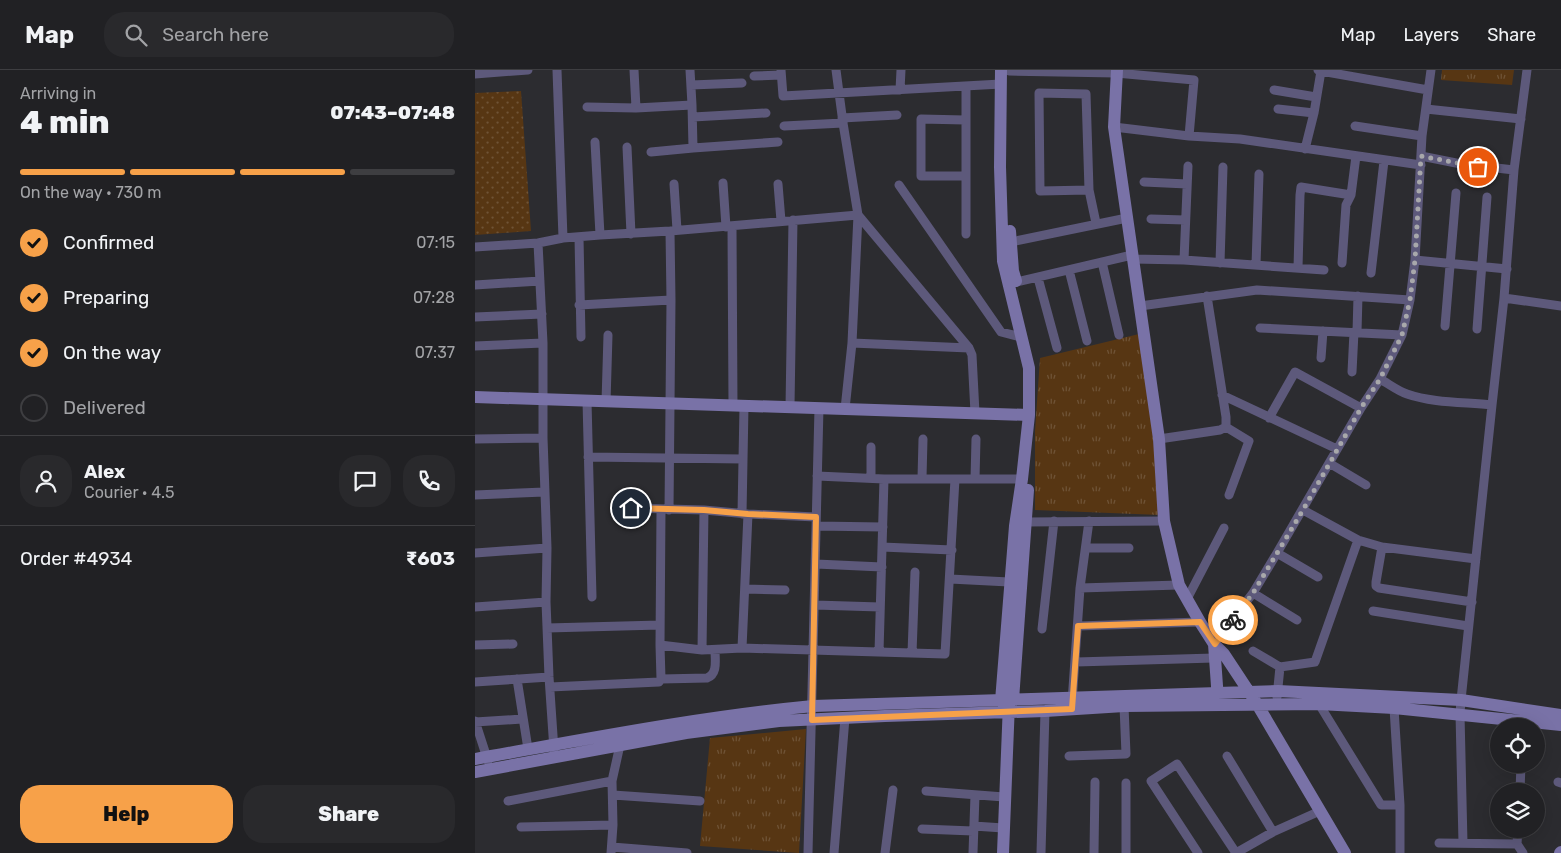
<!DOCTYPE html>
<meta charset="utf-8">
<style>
:root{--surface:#212124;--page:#29292c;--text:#f1f3f6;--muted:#a2a3a6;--line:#3e3e41;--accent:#f7a149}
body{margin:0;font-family:Rubik,sans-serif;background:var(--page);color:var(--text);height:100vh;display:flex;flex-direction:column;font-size:19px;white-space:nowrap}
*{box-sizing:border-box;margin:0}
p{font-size:16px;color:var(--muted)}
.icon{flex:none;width:28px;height:28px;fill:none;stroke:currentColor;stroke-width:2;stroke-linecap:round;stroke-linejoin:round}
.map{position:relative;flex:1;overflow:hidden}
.panel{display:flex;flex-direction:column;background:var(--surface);width:475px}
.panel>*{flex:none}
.fabs{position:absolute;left:1015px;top:648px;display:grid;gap:10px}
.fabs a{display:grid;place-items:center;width:55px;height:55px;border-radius:50%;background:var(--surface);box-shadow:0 5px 20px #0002,0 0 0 1px var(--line);font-size:25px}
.pin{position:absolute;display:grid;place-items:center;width:42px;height:42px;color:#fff;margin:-21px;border:2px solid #fff;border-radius:50%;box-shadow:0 1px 5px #0007}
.courier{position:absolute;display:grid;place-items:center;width:50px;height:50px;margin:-25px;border:4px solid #f7a149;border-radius:50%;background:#fff;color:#222;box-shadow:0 1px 6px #0007}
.summary em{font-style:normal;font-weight:800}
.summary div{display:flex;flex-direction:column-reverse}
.summary{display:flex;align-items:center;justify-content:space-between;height:85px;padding:0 20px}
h1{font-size:32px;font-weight:800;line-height:38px}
.bar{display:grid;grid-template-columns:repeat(4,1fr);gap:8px 5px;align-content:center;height:60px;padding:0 20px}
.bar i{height:6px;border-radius:4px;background:var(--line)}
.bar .on{background:var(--accent)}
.bar p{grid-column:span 4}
.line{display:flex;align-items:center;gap:12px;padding:0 20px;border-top:1px solid var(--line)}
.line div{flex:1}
.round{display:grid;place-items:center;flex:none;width:52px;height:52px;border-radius:20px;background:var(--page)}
ol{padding:0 20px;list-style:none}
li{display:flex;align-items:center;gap:15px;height:55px}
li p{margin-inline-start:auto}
li .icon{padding:5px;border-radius:50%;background:var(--accent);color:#111;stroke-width:4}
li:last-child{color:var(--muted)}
li i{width:28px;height:28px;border:2px solid var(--line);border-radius:50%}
.primary-button{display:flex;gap:10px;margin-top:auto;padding:10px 20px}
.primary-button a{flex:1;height:58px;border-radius:20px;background:var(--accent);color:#111;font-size:20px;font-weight:800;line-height:58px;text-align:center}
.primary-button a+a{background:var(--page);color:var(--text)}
header{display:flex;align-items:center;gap:30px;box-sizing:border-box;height:70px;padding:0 25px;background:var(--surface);border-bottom:1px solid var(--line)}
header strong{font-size:24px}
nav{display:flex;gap:28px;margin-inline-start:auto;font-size:18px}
.search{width:350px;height:45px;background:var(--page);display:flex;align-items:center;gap:12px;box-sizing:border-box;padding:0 18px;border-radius:20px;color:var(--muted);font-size:19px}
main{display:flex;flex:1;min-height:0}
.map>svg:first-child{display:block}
</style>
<header>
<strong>Map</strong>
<div class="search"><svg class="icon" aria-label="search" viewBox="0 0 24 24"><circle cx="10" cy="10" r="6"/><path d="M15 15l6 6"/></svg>Search here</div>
<nav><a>Map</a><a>Layers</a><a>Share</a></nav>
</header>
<main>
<section class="panel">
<div class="summary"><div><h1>4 min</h1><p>Arriving in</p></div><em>07:43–07:48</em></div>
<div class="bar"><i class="on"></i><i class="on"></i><i class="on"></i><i></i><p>On the way · 730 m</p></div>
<ol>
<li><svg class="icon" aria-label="check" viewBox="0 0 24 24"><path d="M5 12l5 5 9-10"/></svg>Confirmed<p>07:15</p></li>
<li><svg class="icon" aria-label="check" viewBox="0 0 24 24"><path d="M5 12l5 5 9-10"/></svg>Preparing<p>07:28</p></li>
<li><svg class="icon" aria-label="check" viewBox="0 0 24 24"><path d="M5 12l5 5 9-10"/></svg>On the way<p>07:37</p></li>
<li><i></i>Delivered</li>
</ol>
<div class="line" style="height:90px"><a class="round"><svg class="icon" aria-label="person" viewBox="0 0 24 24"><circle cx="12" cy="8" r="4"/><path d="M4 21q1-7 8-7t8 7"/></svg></a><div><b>Alex</b><p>Courier · 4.5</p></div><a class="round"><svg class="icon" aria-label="chat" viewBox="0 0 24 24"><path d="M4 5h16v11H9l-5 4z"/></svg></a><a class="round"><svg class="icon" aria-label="phone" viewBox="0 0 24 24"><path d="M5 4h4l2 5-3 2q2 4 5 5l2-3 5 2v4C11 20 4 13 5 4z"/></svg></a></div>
<div class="line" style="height:65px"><div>Order #4934</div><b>₹603</b></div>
<div class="primary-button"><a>Help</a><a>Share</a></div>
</section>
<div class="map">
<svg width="1086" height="783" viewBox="0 0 1086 783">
<defs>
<pattern id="grass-dots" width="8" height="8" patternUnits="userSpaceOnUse" patternTransform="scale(1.25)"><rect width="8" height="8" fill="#573613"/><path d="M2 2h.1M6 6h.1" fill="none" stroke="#6f5336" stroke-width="1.8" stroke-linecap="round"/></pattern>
<pattern id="park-tufts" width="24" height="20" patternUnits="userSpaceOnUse" patternTransform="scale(1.25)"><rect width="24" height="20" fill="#573613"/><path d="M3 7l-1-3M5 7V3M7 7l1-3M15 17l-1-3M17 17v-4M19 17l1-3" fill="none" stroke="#6f5336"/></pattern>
</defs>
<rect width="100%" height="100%" fill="#2c2c30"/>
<path fill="url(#grass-dots)" d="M 46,21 L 56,161 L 0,165 L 0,23 Z"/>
<path fill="url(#park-tufts)" d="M 967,0 L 1039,0 L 1037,15 L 966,10 Z
M 664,264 L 677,354 L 685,445 L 560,440 L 560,361 L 565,288 Z
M 331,659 L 324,783 L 225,776 L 235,668 Z"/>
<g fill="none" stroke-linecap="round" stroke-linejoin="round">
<path stroke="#5d597b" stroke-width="9" d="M 82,0 L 88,168
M 159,0 L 161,38
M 306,0 L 308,26 L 526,14
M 361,0 L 368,53 L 383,145 L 377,273 L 370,339
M 534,1 L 641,3 L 719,10 L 714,66
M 846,1 L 953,20
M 0,4 L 53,0
M 279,6 L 306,5
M 216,15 L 267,13
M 491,16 L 491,164
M 425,20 L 426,0
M 799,20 L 841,27
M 112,37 L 161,38 L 217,35
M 803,39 L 839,43
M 951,39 L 1046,49
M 218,47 L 291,43
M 367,48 L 422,45
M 490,50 L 446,49 L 446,106 L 491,106
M 309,56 L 368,53
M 880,56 L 947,66
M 639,57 L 714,66 L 765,69 L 946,95
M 120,72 L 125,165
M 152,77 L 156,164
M 218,78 L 303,72
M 830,79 L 839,43 L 846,1 L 843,0
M 176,82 L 218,78 L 217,35 L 215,0
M 946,86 L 986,94 L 1039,100
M 669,112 L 712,114
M 248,113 L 251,157
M 199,114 L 202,160
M 303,114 L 306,151
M 424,115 L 526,262 L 546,267
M 614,120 L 565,121 L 564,23 L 611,24 L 614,120 L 621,153
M 676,149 L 710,150
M 257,156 L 258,336
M 104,167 L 106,267
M 536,172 L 652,148
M 63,173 L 68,273 L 68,368 L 72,478 L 71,532 L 74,607 L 79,680
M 0,177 L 63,173 L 88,168 L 125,165 L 195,161 L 383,145 L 494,278 L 497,285 L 500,343
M 658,189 L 709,190 L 849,200
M 709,190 L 713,96
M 940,190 L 1032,199
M 627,192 L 644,265
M 745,193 L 748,97
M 867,193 L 871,135 L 876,125 L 881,86
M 781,195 L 784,104
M 823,198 L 825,125 L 826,117 L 876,125
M 594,200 L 612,271
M 896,203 L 909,91
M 563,208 L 582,278
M 541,212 L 657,185
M 0,215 L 65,211
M 1029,228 L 1086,236
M 104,235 L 196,230
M 665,236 L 782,220 L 935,230
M 0,247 L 67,244
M 970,256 L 981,123
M 785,258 L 927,265
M 1002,259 L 1012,127
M 882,262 L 883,226
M 377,273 L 494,278
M 0,276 L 68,273
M 846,288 L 848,261
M 877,302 L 879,262
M 905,309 C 914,314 923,321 932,324 C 958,333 989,332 1017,335
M 747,325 L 862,379
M 112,331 L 117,527
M 131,332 L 133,265
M 315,337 L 318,150
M 794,348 L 820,302 L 886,338
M 751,357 L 774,371 L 754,425
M 0,369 L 68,368
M 684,369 L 745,360 L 751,357 L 751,347 L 732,226
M 396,377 L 396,408
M 113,387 L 268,389
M 854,393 L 891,415
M 342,406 L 409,409 L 547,409
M 447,408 L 448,369
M 500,409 L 501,369
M 0,425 L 69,422
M 156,438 L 229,440 L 273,444 L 341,447
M 194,440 L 196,230 L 195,161
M 828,440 L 883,470 L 907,477 L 1001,489
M 267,444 L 269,336
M 551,452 L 689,451
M 341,456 L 408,457
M 407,477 L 477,480
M 907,477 L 901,512 L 901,516 L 904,518 L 997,532
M 611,478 L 654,478
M 0,483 L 72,478
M 802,483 L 843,507
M 341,494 L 407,497
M 475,509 L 534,512
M 605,518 L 704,515
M 270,519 L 310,520
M 778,523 L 822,550
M 712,529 L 749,458
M 340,535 L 405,537
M 0,537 L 71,532
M 898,541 L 993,556
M 603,556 L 725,552
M 72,558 L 185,555
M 567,559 L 579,451
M 739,574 L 778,523 L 802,483 L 886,338 L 905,309 L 927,265 L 935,230 L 940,190 L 947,66 L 956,0
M 0,575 L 38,574
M 185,575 L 227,580 L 267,578 L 470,584 L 480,409
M 267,578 L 273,444
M 227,580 L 229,440
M 778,581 L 805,597
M 404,582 L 409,409
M 437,583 L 440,502
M 601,592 L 739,588
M 42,609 L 53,679
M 186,609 L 232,608 C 243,604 240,590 240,580
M 0,612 L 74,607
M 75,617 L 184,612 L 186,609 L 185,575 L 186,440
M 802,627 L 805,597 L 840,592 L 883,470
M 597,632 L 605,518 L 614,451
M 844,634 L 906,735 L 925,735
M 919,638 L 925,735 L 925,783
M 0,651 L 13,691
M 0,652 L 47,649
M 594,686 L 651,684 L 649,636
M 752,686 L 798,762
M 1083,712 L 1086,713
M 651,713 L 651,783
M 451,721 L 529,727
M 1045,721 L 1046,694
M 138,725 L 225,731
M 33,731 L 137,711
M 499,756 L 528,758
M 46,757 L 138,755
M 447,759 L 498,761
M 964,773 L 1042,774 L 1048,783
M 988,773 L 985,644 L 986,630 L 1017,335 L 1029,228 L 1039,100 L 1052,0
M 1042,774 L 1043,759
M 137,777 L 212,783
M 136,783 L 138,755 L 137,711 L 145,675
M 333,783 L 344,338
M 359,783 L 370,648
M 410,783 L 418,720
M 498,783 L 500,725
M 566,783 L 570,641
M 619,783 L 620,712
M 723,783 L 676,711 L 702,694 L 761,783
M 761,783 L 798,762 L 845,741"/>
<path stroke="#7972a7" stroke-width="12" d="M 526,0 L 525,97 L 528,191 L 554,298 L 554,345 L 547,409 L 540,456 L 526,631
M 642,0 L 639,57 L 684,369 L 689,451 L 704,515 L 725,552 L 739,574 L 749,584 L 782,634 L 870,783
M 535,161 L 538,201 L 541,211
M 0,327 L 554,345
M 739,574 L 743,630
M 538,630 L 553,420
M 0,689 C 112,669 224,647 338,636 L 803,621 L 986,630 L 1086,645
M 0,702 L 211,663 L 304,651 L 410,646 L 570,641 L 649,636 L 844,634 L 919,638 L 1086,655
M 528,783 L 534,633
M 1085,783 L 1086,782"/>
</g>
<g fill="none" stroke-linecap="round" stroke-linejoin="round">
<path stroke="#a8a8ab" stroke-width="5" stroke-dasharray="0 9" d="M 758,550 L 778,523 L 828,440 L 886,338 L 905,309 L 927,265 L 935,230 L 940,190 L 946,86 L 1003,97"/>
<path stroke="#f7a149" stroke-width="6" d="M 156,438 L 229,440 L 273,444 L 341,447 L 337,650 L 597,639 L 603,556 L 725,552 L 740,574 L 758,550"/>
</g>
</svg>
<div class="fabs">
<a><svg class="icon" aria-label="locate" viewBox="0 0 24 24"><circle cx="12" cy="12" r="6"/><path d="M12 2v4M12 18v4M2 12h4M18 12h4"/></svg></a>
<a><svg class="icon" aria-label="layers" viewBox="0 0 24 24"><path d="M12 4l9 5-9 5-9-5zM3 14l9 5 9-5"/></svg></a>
</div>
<div class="pin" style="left:1003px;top:97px;background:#ea580c"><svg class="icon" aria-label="bag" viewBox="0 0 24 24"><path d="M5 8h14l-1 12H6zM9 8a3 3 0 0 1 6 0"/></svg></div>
<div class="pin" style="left:156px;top:438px;background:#1f2937"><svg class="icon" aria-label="home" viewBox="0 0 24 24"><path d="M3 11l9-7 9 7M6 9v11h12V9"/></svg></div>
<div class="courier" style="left:758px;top:550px"><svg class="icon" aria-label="bike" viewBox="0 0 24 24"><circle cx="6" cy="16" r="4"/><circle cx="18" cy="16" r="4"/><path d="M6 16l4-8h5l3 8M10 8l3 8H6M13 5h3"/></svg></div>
</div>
</main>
